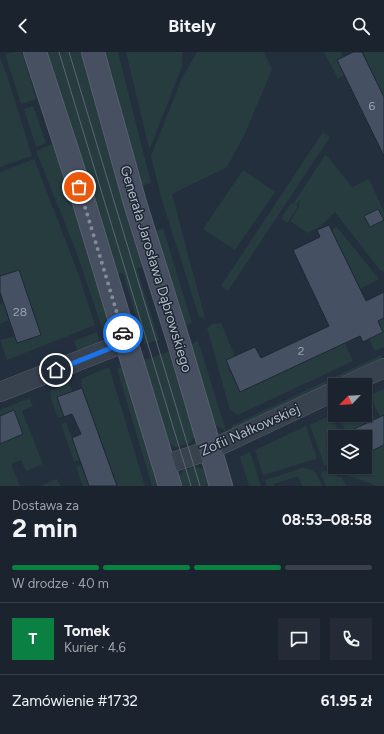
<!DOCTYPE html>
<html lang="pl">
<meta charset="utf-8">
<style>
:root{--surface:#1b232e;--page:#242b36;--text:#f1f3f6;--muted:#a0a4aa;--line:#39404a;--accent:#0b8043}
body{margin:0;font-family:Figtree,sans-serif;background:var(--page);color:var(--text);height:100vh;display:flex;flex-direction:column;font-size:15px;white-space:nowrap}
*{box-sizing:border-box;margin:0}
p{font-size:13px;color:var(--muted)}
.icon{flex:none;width:22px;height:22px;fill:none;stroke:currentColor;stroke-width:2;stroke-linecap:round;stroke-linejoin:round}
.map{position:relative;height:434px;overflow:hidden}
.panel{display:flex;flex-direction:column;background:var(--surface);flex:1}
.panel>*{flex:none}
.needle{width:26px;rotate:245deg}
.tools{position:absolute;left:328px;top:326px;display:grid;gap:8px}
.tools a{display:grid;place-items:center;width:44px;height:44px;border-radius:0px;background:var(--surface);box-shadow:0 1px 3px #0004,0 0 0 1px var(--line);font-size:20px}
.pin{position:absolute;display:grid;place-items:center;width:34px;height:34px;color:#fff;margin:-17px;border:2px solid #fff;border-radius:50%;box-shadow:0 1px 4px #0007}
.courier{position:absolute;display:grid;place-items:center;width:40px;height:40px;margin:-20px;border:3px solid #1a73e8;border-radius:50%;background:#fff;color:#222;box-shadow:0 1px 5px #0007}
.headline em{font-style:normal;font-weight:700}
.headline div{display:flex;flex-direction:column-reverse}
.headline{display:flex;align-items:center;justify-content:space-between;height:68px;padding:0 12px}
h1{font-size:26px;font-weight:700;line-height:30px}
.bar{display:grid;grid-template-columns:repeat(4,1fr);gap:6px 4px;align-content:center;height:48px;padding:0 12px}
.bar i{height:5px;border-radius:3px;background:var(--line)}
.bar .on{background:var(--accent)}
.bar p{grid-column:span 4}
.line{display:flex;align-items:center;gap:10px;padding:0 12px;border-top:1px solid var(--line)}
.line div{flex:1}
.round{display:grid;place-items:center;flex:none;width:42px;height:42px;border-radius:0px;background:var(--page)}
header{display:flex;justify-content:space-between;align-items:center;height:52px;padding:0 12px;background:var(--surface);font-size:18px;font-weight:700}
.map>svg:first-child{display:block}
</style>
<header><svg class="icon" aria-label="back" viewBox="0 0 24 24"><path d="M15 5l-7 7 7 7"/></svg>Bitely<svg class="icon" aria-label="search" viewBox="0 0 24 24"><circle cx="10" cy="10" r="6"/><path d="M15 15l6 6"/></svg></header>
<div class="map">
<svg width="384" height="434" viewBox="0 0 384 434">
<rect width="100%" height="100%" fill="#242f3e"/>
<path fill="#263c3f" d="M 12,0 L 22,0 L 36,47 L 21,52 L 6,5 L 6,2 Z
M 47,0 L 81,0 L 145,214 L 137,217 L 159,288 L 144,292 L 123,221 L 115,223 Z
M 105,0 L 118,0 L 151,131 L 139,134 C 130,89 118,45 105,0 Z
M 126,0 L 182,0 L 182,15 L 150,96 L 149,96 Z
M 197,0 L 264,0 L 272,17 L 245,82 L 227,115 L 172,142 L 205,266 L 199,265 L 161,145 L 151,104 L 182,26 Z
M 324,0 L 341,0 L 343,5 L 337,8 L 344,23 L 338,27 Z
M 362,0 L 384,0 L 384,45 Z
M 0,6 L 7,23 L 32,104 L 0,115 Z
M 33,54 L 46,91 L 36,95 L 24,57 Z
M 323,80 L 330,85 L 228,239 L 221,234 Z
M 52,92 L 66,127 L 114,281 L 110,287 L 106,288 L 76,199 L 36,99 Z
M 325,103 L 328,105 L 352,135 L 369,127 L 384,160 L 384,220 L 380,218 L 335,160 L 321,174 L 308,181 L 290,169 L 299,155 L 299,151 L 301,147 L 296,153 L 298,155 L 287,171 L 281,166 L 291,151 L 293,152 Z
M 34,107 L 77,218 L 95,273 L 7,308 L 0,288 L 15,284 L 17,291 L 41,283 L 19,218 L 0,224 L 0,120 Z
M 243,118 L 275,140 L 235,198 L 203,177 Z
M 336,175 L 340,179 L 379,227 L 360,237 L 332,179 Z
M 163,176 L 192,271 L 181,275 L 152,180 Z
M 4,251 L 9,268 L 0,272 L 0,253 Z
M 384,266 L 384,295 L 375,299 L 369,287 L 383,280 L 378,268 Z
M 221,271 L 235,304 L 226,309 L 240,340 L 345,291 L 353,309 L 238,363 L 230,358 L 207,276 L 213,272 Z
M 97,280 L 101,291 L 78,300 L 74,289 Z
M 198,289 L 226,379 L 218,375 L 214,371 L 187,294 Z
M 171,299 L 197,381 L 190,391 L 176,395 L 166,390 L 141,309 Z
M 381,303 L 383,308 L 233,379 L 231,374 Z
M 125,314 L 161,434 L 152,434 L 117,317 Z
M 109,315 L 145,434 L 117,434 L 82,336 L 81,327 Z
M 69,331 L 72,340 L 64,364 L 58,366 L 51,347 L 50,339 Z
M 384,337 L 384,363 L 380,365 L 370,343 Z
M 29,346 L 33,354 L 22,359 L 43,412 L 26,419 L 21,408 L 11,412 L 20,434 L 0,434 L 0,392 L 23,382 L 14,358 L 0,364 L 0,358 Z
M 365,347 L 375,367 L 347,381 L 338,363 L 365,363 Z
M 331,363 L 340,383 L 335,385 L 335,386 L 326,390 L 335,409 L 335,415 L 365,415 L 365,402 L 384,393 L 384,434 L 377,434 L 330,417 L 324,412 L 310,373 Z
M 66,370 L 80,408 L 74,410 L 61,372 Z
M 306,374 L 316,403 L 316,407 L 263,423 L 255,398 Z
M 250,400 L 261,434 L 249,434 L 240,405 Z
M 81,413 L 89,434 L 83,434 L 76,415 Z
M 196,414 L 208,420 L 212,434 L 179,434 L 177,429 L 183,418 Z
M 303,416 C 317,418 317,423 322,434 L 302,434 L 298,424 L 274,432 L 274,434 L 267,434 L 265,428 Z
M 325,419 L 342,426 L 346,434 L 326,434 L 321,423 L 322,420 Z
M 57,427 L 61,434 L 40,434 Z"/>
<path fill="#455162" stroke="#1f2835" d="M 353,0 L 362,0 L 384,45 L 384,104 L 337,8 Z
M 378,157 L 384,168 L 370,175 L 364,164 Z
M 329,173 L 366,249 L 384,240 L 384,266 L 378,269 L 383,280 L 363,290 L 360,284 L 240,340 L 226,308 L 255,295 L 261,306 L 329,274 L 293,198 L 320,185 L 317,178 Z
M 19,218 L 41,283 L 17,291 L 0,240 L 0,224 Z
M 82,336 L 117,434 L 89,434 L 72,386 L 81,382 L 72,362 L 64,365 L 57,345 Z
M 14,358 L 23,382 L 0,392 L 0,364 Z
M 384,363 L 384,393 L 365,402 L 365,385 L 337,385 Z"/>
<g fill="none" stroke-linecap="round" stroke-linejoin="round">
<defs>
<path id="street" d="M 347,333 L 384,316
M 0,340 L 126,290
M 164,413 L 210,398 L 335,339"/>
<path id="secondary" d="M 35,0 L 84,150 L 170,434
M 93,0 L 135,151 L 179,291 L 221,434"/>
</defs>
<use href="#street" stroke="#565f6c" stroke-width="20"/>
<use href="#secondary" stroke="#565f6c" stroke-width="24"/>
<use href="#street" stroke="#38414e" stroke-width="19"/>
<use href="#secondary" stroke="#465061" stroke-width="22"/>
<path stroke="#5a6575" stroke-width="1" d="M 59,0 L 191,434
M 69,0 L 200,434"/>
</g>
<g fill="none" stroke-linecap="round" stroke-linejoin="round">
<path stroke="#828b98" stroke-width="4" stroke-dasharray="0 7.2" d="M 79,135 L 123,281"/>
<path stroke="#1a73e8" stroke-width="5" d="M 56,318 L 126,290 L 123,281"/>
</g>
<g text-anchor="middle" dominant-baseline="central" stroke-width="3" stroke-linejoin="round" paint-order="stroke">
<g font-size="12" fill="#98a1af">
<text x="372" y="54">6</text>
<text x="20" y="260">28</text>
<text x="301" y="299">2</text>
</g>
<g font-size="14" fill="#b4bcc9" stroke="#1d2633">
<text transform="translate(156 217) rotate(73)">Generała Jarosława Dąbrowskiego</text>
<text transform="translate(250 378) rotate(-24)">Zofii Nałkowskiej</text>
</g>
</g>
</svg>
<div class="tools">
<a><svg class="needle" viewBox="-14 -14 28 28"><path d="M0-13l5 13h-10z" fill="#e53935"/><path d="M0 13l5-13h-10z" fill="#a0a4aa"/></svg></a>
<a><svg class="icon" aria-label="layers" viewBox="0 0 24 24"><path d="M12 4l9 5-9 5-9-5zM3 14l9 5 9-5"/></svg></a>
</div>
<div class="pin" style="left:79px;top:135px;background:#ea580c"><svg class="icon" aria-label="bag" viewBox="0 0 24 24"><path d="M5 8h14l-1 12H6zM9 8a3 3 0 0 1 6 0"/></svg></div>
<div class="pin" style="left:56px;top:318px;background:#1f2937"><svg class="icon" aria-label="home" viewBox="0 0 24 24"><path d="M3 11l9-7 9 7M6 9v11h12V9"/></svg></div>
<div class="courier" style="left:123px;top:281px"><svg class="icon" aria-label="car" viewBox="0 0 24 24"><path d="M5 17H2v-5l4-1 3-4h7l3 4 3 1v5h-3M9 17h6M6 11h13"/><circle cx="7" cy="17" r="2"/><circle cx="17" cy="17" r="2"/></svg></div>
</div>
<section class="panel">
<div class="headline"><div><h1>2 min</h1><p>Dostawa za</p></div><em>08:53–08:58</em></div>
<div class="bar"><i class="on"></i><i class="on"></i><i class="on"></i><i></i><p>W drodze · 40 m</p></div>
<div class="line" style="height:72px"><b class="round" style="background:var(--accent);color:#fff">T</b><div><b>Tomek</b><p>Kurier · 4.6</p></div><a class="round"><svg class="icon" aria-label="chat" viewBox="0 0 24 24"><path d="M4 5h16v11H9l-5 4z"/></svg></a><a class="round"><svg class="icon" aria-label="phone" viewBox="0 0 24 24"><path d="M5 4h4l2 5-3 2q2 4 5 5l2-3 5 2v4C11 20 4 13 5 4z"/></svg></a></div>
<div class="line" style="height:52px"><div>Zamówienie #1732</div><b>61.95 zł</b></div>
</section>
